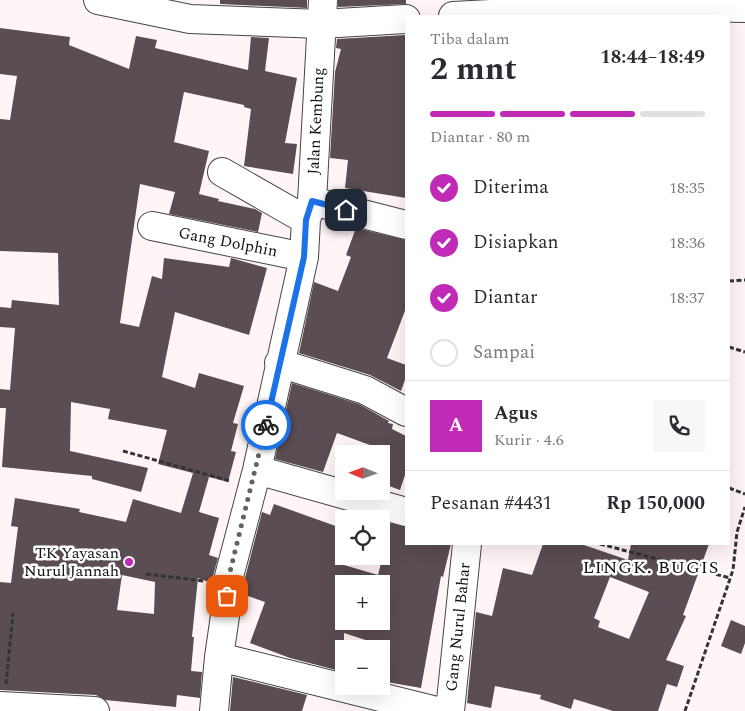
<!DOCTYPE html>
<html lang="id">
<meta charset="utf-8">
<style>
:root{--surface:#fff;--page:#f7f7f7;--text:#2b2b33;--muted:#7c7c81;--line:#e1e1e2;--accent:#c02ab7}
body{margin:0;font-family:Spectral,serif;background:var(--page);color:var(--text);height:100vh;display:flex;flex-direction:column;font-size:19px;white-space:nowrap}
*{box-sizing:border-box;margin:0}
p{font-size:16px;color:var(--muted)}
.icon{flex:none;width:28px;height:28px;fill:none;stroke:currentColor;stroke-width:2;stroke-linecap:round;stroke-linejoin:round}
.map{position:relative;flex:1;overflow:hidden}
.details{position:absolute;left:405px;top:15px;width:325px;height:530px;display:flex;flex-direction:column;background:var(--surface);border-radius:0px;box-shadow:0 5px 20px #0002}
.details>*{flex:none}
.needle{width:32px;rotate:271deg}
.buttons{position:absolute;left:335px;top:445px;display:grid;gap:10px}
.buttons a{display:grid;place-items:center;width:55px;height:55px;border-radius:0px;background:var(--surface);box-shadow:0 5px 20px #0002;font-size:25px}
.pin{position:absolute;display:grid;place-items:center;width:42px;height:42px;color:#fff;margin:-21px;border-radius:10px;box-shadow:0 2px 8px #0006}
.courier{position:absolute;display:grid;place-items:center;width:50px;height:50px;margin:-25px;border:4px solid #1a73e8;border-radius:50%;background:#fff;color:#222;box-shadow:0 1px 6px #0007}
.summary em{font-style:normal;font-weight:700}
.summary div{display:flex;flex-direction:column-reverse}
.summary{display:flex;align-items:center;justify-content:space-between;height:85px;padding:0 25px}
h1{font-size:32px;font-weight:700;line-height:38px}
.bar{display:grid;grid-template-columns:repeat(4,1fr);gap:8px 5px;align-content:center;height:60px;padding:0 25px}
.bar i{height:6px;border-radius:4px;background:var(--line)}
.bar .current{background:var(--accent)}
.bar p{grid-column:span 4}
.line{display:flex;align-items:center;gap:12px;padding:0 25px;border-top:1px solid var(--line)}
.line div{flex:1}
.round{display:grid;place-items:center;flex:none;width:52px;height:52px;border-radius:0px;background:var(--page)}
ol{padding:0 25px;list-style:none}
li{display:flex;align-items:center;gap:15px;height:55px}
li p{margin-inline-start:auto}
li .icon{padding:5px;border-radius:50%;background:var(--accent);color:#fff;stroke-width:4}
li:last-child{color:var(--muted)}
li i{width:28px;height:28px;border:2px solid var(--line);border-radius:50%}
.map>svg:first-child{display:block}
</style>
<div class="map">
<svg width="745" height="711" viewBox="0 0 745 711">
<rect width="100%" height="100%" fill="#fff5f6"/>
<path fill="#5a4d53" fill-rule="evenodd" d="M 220,0 L 307,0 L 307,8 L 220,4 Z
M 338,0 L 406,0 L 406,4 L 338,7 Z
M 0,28 L 70,37 L 69,45 L 129,69 L 136,36 L 157,40 L 155,48 L 248,70 L 251,37 L 269,38 L 265,71 L 297,78 L 285,143 L 297,144 L 293,174 L 244,166 L 251,109 L 244,107 L 244,105 L 184,92 L 174,142 L 209,151 L 199,194 L 219,199 L 218,201 L 255,209 L 262,213 L 258,232 L 169,214 L 175,192 L 140,184 L 120,323 L 139,327 L 152,276 L 162,279 L 164,258 L 229,267 L 231,258 L 267,268 L 249,335 L 175,312 L 162,377 L 195,388 L 199,373 L 244,386 L 233,423 L 238,424 L 231,451 L 236,452 L 228,482 L 209,477 L 199,512 L 219,518 L 209,555 L 218,558 L 211,583 L 198,578 L 192,637 L 194,637 L 191,671 L 202,672 L 200,698 L 177,695 L 176,707 L 105,700 L 96,695 L 0,690 L 0,582 L 11,583 L 18,527 L 11,526 L 15,498 L 80,509 L 79,512 L 126,522 L 133,499 L 181,513 L 193,473 L 158,464 L 167,430 L 108,419 L 110,409 L 71,402 L 70,451 L 148,468 L 141,492 L 92,479 L 92,476 L 2,467 L 6,408 L 0,408 L 0,389 L 10,390 L 15,328 L 0,327 L 0,307 L 11,308 L 12,300 L 59,305 L 58,253 L 0,251 L 0,119 L 10,120 L 17,76 L 0,74 ZM 122,575 L 155,582 L 154,614 L 117,610 Z
M 406,35 L 406,198 L 345,188 L 348,160 L 330,158 L 335,72 L 341,49 L 336,48 L 337,39 Z
M 356,228 L 406,240 L 406,308 L 387,358 L 406,365 L 406,377 L 401,391 L 370,375 L 299,353 L 314,282 L 338,291 L 351,257 L 346,255 Z
M 292,383 L 359,404 L 389,421 L 388,423 L 393,424 L 392,429 L 406,436 L 406,472 L 400,490 L 381,483 L 381,449 L 337,433 L 323,472 L 275,459 Z
M 274,504 L 344,529 L 344,565 L 378,575 L 386,543 L 381,541 L 381,521 L 406,527 L 406,544 L 451,544 L 443,577 L 441,576 L 421,688 L 381,681 L 381,645 L 344,633 L 344,672 L 290,658 L 250,643 L 265,602 L 242,594 L 243,586 L 262,512 L 270,515 ZM 344,584 L 381,584 L 381,621 L 344,621 Z
M 543,544 L 581,544 L 628,560 L 631,544 L 709,544 L 683,615 L 686,616 L 666,660 L 684,666 L 677,687 L 667,684 L 658,711 L 613,711 L 574,699 L 571,709 L 540,699 L 541,695 L 495,686 L 491,708 L 467,703 L 476,612 L 492,616 L 503,568 L 532,575 ZM 610,577 L 649,592 L 629,639 L 598,627 L 600,621 L 594,618 Z
M 731,620 L 745,626 L 745,643 L 741,654 L 721,646 Z
M 233,677 L 307,695 L 302,711 L 230,711 Z"/>
<g fill="none" stroke-linecap="round" stroke-linejoin="round">
<defs>
<path id="minor" d="M 98,0 L 190,19 L 321,24 L 406,19
M 453,16 L 641,6 L 745,8
M 222,172 L 306,220
M 312,201 L 406,225
M 152,226 L 304,257
M 279,363 L 365,390 L 406,412
M 257,470 L 406,512
M 219,657 L 437,711
M 0,706 L 95,711
M 214,711 L 219,657 L 226,609 L 227,584 L 257,470 L 304,257 L 306,220 L 312,201 L 323,0
M 450,711 L 467,544"/>
</defs>
<use href="#minor" stroke="#444" stroke-width="30"/>
<path stroke="#333" stroke-width="3" stroke-dasharray="5 2.5" stroke-linecap="butt" d="M 729,281 L 745,280
M 729,347 L 745,352
M 123,451 L 230,481
M 729,488 L 745,494
M 600,544 L 730,578
M 146,574 L 204,581
M 6,684 L 13,613
M 685,711 L 733,570 L 737,532 L 745,507"/>
<use href="#minor" stroke="#fff" stroke-width="28"/>
</g>
<g fill="none" stroke-linecap="round" stroke-linejoin="round">
<path stroke="#646161" stroke-width="5" stroke-dasharray="0 9" d="M 227,596 L 227,584 L 266,425"/>
<path stroke="#1a73e8" stroke-width="6" d="M 266,425 L 304,257 L 306,220 L 312,201 L 346,210"/>
</g>
<circle fill="#c02ab7" stroke="#fff" stroke-width="2" cx="129" cy="562" r="5"/>
<g text-anchor="middle" dominant-baseline="central" stroke-width="5" stroke-linejoin="round" paint-order="stroke">
<g font-size="16" fill="#111" stroke="#fff">
<text transform="translate(316 121) rotate(-87)">Jalan Kembung</text>
<text transform="translate(228 242) rotate(11)">Gang Dolphin</text>
<text transform="translate(458 627) rotate(-84)">Gang Nurul Bahar</text>
</g>
<g font-size="16" fill="#111" stroke="#fff" text-anchor="end">
<text x="119" y="553">TK Yayasan<tspan x="119" dy="18">Nurul Jannah</tspan></text>
</g>
<g font-size="18" letter-spacing="1" fill="#111" stroke="#fff">
<text x="651" y="567">LINGK. BUGIS</text>
</g>
</g>
</svg>
<div class="buttons">
<a><svg class="needle" viewBox="-14 -14 28 28"><path d="M0-13l5 13h-10z" fill="#e53935"/><path d="M0 13l5-13h-10z" fill="#7c7c81"/></svg></a>
<a><svg class="icon" aria-label="locate" viewBox="0 0 24 24"><circle cx="12" cy="12" r="6"/><path d="M12 2v4M12 18v4M2 12h4M18 12h4"/></svg></a>
<a>+</a>
<a>−</a>
</div>
<div class="pin" style="left:227px;top:596px;background:#ea580c"><svg class="icon" aria-label="bag" viewBox="0 0 24 24"><path d="M5 8h14l-1 12H6zM9 8a3 3 0 0 1 6 0"/></svg></div>
<div class="pin" style="left:346px;top:210px;background:#1f2937"><svg class="icon" aria-label="home" viewBox="0 0 24 24"><path d="M3 11l9-7 9 7M6 9v11h12V9"/></svg></div>
<div class="courier" style="left:266px;top:425px"><svg class="icon" aria-label="bike" viewBox="0 0 24 24"><circle cx="6" cy="16" r="4"/><circle cx="18" cy="16" r="4"/><path d="M6 16l4-8h5l3 8M10 8l3 8H6M13 5h3"/></svg></div>
<section class="details">
<div class="summary"><div><h1>2 mnt</h1><p>Tiba dalam</p></div><em>18:44–18:49</em></div>
<div class="bar"><i class="current"></i><i class="current"></i><i class="current"></i><i></i><p>Diantar · 80 m</p></div>
<ol>
<li><svg class="icon" aria-label="check" viewBox="0 0 24 24"><path d="M5 12l5 5 9-10"/></svg>Diterima<p>18:35</p></li>
<li><svg class="icon" aria-label="check" viewBox="0 0 24 24"><path d="M5 12l5 5 9-10"/></svg>Disiapkan<p>18:36</p></li>
<li><svg class="icon" aria-label="check" viewBox="0 0 24 24"><path d="M5 12l5 5 9-10"/></svg>Diantar<p>18:37</p></li>
<li><i></i>Sampai</li>
</ol>
<div class="line" style="height:90px"><b class="round" style="background:var(--accent);color:#fff">A</b><div><b>Agus</b><p>Kurir · 4.6</p></div><a class="round"><svg class="icon" aria-label="phone" viewBox="0 0 24 24"><path d="M5 4h4l2 5-3 2q2 4 5 5l2-3 5 2v4C11 20 4 13 5 4z"/></svg></a></div>
<div class="line" style="height:65px"><div>Pesanan #4431</div><b>Rp 150,000</b></div>
</section>
</div>
